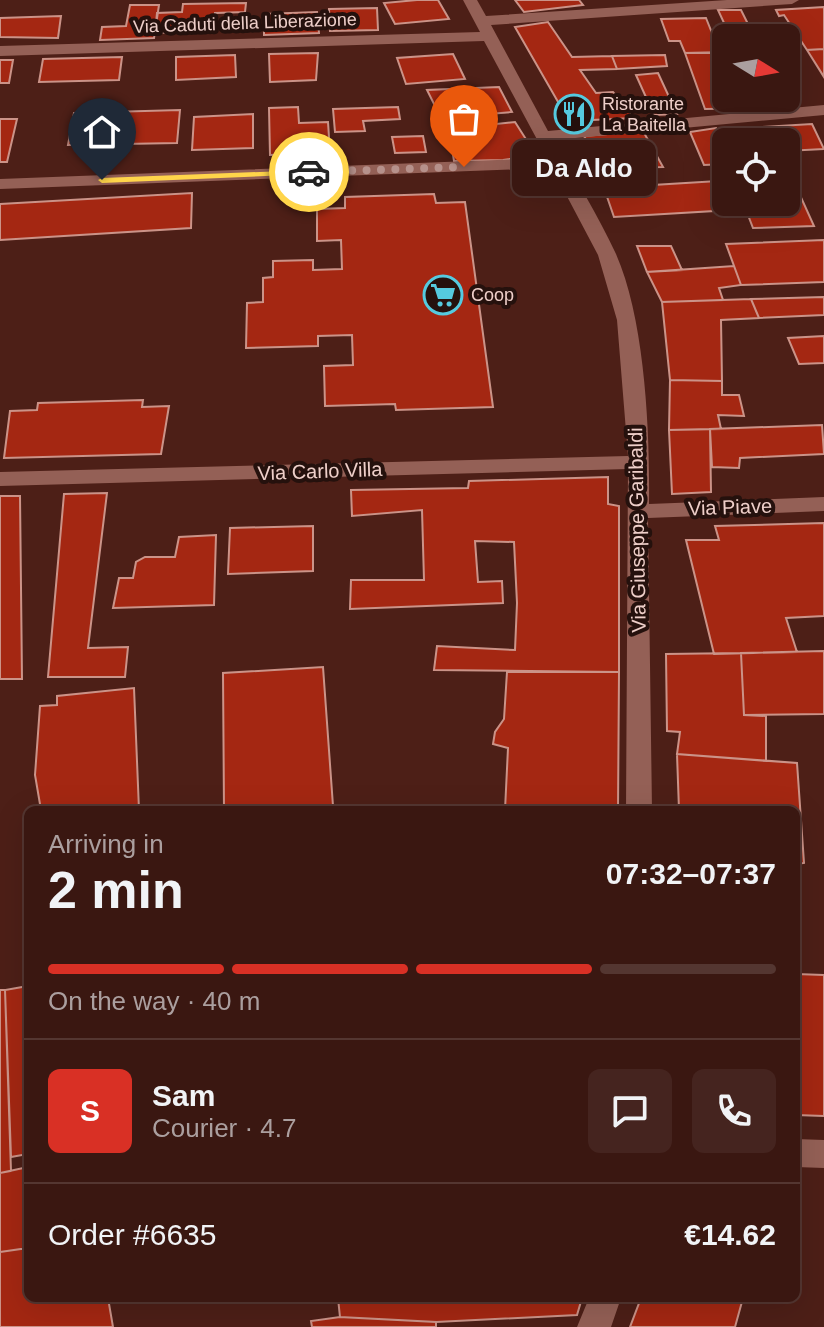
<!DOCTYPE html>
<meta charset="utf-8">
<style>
:root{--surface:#3a1711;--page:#45241f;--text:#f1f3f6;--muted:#ab9f9f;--line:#543631;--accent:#d93025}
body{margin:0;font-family:Helvetica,sans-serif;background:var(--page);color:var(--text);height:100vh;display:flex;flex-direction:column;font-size:30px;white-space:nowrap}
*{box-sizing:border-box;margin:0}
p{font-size:26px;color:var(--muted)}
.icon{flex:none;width:44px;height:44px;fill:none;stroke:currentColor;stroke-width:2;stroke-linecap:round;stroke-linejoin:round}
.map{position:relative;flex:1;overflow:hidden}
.drawer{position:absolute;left:24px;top:806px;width:776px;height:496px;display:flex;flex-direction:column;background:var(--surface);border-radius:12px;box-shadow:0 8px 32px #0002,0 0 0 2px var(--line)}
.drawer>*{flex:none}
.needle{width:52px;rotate:101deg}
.fabs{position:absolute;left:712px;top:24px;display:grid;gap:16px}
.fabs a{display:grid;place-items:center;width:88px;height:88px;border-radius:12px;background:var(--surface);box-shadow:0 8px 32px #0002,0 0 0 2px var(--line);font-size:40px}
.pin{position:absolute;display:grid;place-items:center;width:68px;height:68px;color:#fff;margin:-82px -34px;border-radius:50% 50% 50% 0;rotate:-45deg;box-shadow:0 0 8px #0007}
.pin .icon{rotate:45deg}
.courier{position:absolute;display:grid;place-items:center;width:80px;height:80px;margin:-40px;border:6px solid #ffd54a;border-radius:50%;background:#fff;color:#222;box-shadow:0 2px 10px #0007}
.bubble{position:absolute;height:56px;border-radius:12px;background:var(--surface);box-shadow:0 8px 32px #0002,0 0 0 2px var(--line);font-size:26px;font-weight:800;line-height:56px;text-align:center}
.headline em{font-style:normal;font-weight:800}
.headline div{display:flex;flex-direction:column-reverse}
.headline{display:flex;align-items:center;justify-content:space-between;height:136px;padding:0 24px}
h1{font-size:52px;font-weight:800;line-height:60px}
.bar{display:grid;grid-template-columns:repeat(4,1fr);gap:12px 8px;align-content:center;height:96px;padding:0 24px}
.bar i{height:10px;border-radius:6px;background:var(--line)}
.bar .selected{background:var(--accent)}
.bar p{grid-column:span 4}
.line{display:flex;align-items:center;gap:20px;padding:0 24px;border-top:2px solid var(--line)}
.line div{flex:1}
.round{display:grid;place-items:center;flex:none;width:84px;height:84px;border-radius:12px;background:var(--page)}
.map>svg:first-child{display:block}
</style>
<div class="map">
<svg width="824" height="1327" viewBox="0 0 824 1327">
<rect width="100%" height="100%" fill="#4d1f17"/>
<path fill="#a42712" stroke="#cb9388" stroke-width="2" d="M 417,0 L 438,0 L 449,19 L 395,24 L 384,3 Z
M 515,0 L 579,0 L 583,5 L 524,12 Z
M 246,3 L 245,12 L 215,13 L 214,31 L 155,33 L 157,13 L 182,12 L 183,4 Z
M 130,5 L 159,5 L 154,38 L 100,40 L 102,27 L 126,26 Z
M 824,7 L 824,49 L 807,50 L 784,15 L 779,16 L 776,10 Z
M 377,8 L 378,30 L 330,31 L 329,9 Z
M 718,10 L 741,10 L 755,38 L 731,38 Z
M 317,12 L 319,33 L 264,35 L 264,14 Z
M 61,16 L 58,38 L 0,37 L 0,18 Z
M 706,18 L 720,53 L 685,53 L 680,41 L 669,41 L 661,19 Z
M 548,22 L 572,57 L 612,56 L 617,69 L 580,70 L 596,93 L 613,92 L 635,118 L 569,121 L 515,27 Z
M 824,49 L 824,77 L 807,50 Z
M 726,52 L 726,98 L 760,98 L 764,108 L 705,109 L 685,53 Z
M 318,53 L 316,80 L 270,82 L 269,54 Z
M 453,54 L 465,79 L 406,84 L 397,58 Z
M 235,55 L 236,77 L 176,80 L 176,57 Z
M 665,55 L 667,66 L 617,69 L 612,56 Z
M 122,57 L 119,80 L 39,82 L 43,59 Z
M 0,60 L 13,60 L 9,83 L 0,83 Z
M 658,73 L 677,114 L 654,115 L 636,75 Z
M 499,87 L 512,112 L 441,118 L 427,90 Z
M 298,107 L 299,123 L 328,122 L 330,153 L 270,155 L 269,108 Z
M 398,107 L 400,119 L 363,121 L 365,131 L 335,132 L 333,109 Z
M 180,110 L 177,143 L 68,145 L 74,113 Z
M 253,114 L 253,148 L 192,150 L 194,117 Z
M 0,119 L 17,119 L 7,162 L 0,162 Z
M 515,122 L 536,155 L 503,160 L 454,161 L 451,142 L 486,141 L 477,126 Z
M 812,124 L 824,149 L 786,151 L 786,142 L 770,142 L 762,127 Z
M 716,128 L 726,148 L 726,164 L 704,165 L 690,132 Z
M 643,131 L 663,167 L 603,168 L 584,136 Z
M 423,136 L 426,152 L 395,153 L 392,137 Z
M 786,173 L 790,173 L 814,226 L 753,228 L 743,202 L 786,202 Z
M 718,181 L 731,210 L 614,217 L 604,188 Z
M 192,193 L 191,228 L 0,240 L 0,204 Z
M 434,194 L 436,203 L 465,202 L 493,407 L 396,410 L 395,404 L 325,406 L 324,366 L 353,365 L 352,335 L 318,336 L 318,346 L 246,348 L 247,303 L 263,302 L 263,278 L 273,277 L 273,261 L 313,260 L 313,270 L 342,269 L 341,240 L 317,241 L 317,209 L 345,208 L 345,197 Z
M 824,240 L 824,282 L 741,285 L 726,244 Z
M 637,246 L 671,246 L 682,270 L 647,272 Z
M 734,266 L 741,285 L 719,288 L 723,300 L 662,302 L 647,272 Z
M 824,297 L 824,315 L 759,318 L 751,299 Z
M 751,299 L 759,318 L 721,320 L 722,381 L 670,380 L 662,302 Z
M 824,336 L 824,363 L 799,364 L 788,338 Z
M 670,380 L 722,381 L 722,395 L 739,395 L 744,416 L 718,415 L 721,429 L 669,430 Z
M 143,400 L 142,407 L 169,406 L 161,454 L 4,458 L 10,411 L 37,410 L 38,403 Z
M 822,425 L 824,454 L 740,458 L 739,468 L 712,467 L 710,429 Z
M 710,429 L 711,492 L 672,494 L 669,430 Z
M 608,477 L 608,504 L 619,506 L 619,672 L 434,670 L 437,646 L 515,650 L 517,603 L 514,542 L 475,541 L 478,582 L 502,581 L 503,603 L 350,609 L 351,580 L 424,580 L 422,510 L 352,516 L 351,490 L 468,488 L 469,481 Z
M 107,493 L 88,648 L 128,647 L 125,677 L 48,677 L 64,494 Z
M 0,496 L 20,496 L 22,679 L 0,679 Z
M 824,523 L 824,616 L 786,618 L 797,652 L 714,654 L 686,540 L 719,540 L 715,526 Z
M 313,526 L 313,571 L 228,574 L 230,528 Z
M 216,535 L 214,605 L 113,608 L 119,578 L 133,578 L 136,562 L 145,557 L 175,557 L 179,537 Z
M 824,651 L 824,714 L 744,715 L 741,653 Z
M 741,653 L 744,715 L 766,716 L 766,761 L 677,754 L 680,732 L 667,731 L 666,654 Z
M 323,667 L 333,806 L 224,810 L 223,673 Z
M 507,672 L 619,672 L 618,810 L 505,810 L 508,748 L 493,744 L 495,732 L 504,719 Z
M 134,688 L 139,810 L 41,810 L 35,775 L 40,706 L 57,705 L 57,696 Z
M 677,754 L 797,763 L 804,863 L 796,864 L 796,810 L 679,810 Z
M 796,974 L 824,975 L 824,1116 L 796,1115 Z
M 28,986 L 28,1154 L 11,1157 L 5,990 Z
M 0,990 L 5,990 L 11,1171 L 0,1173 Z
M 28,1167 L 28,1248 L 0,1252 L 0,1173 Z
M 28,1248 L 28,1298 L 108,1298 L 113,1327 L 0,1327 L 0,1252 Z
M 338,1298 L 582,1298 L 577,1315 L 436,1322 L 340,1317 Z
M 641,1298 L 743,1298 L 735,1327 L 630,1327 Z
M 340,1317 L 436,1322 L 436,1327 L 312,1327 L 311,1321 Z"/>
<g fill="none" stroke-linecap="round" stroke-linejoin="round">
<path fill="#946056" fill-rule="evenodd" d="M 463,0 L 477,0 L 486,16 L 727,0 L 799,0 L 792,4 L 491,25 L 548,131 L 824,105 L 824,115 L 554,140 C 574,177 598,215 616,254 C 645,320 650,431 649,504 L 824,497 L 824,511 L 648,518 L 652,810 L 626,810 L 628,469 L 0,486 L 0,472 L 628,456 L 617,320 L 598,255 L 552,168 L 0,189 L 0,179 L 547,158 L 484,41 L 0,56 L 0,46 L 480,32 Z
M 796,1139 L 824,1140 L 824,1168 L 796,1167 Z
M 589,1298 L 621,1298 L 611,1327 L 577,1327 Z"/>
</g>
<path fill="#ffd54a" d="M 309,170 L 312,174 L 102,183 L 98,180 L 102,178 Z"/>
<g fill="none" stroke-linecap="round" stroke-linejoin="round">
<path stroke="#b6918b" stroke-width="8" stroke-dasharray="0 14.4" d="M 309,172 L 464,167"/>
</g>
<defs>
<symbol id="restaurant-ring" viewBox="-11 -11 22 22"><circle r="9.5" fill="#25110d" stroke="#55cadf" stroke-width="1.5"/><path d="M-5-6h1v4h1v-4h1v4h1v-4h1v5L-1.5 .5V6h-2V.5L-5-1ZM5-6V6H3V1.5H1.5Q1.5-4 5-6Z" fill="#55cadf"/></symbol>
<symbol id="supermarket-ring" viewBox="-11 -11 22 22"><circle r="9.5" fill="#25110d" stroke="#55cadf" stroke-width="1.5"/><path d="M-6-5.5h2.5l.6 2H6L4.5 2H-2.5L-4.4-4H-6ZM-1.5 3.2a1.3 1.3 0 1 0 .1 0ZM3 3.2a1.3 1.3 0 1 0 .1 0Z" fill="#55cadf"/></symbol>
</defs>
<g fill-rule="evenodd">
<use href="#restaurant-ring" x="552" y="92" width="44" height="44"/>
<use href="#supermarket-ring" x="421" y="273" width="44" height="44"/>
</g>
<g text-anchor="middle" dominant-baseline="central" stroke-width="8" stroke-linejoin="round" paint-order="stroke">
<g font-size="18" fill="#eecfc9" stroke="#25110d">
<text transform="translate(245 23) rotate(-2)">Via Caduti della Liberazione</text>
</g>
<g font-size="18" fill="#eecfc9" stroke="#25110d" text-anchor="start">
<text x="602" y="104">Ristorante<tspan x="602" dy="21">La Baitella</tspan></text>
<text x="471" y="295">Coop</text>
</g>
<g font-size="20" fill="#eecfc9" stroke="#25110d">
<text transform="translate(320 471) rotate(-2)">Via Carlo Villa</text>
<text transform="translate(730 507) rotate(-2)">Via Piave</text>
<text transform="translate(637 530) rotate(-91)">Via Giuseppe Garibaldi</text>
</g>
</g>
</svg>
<div class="fabs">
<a><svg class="needle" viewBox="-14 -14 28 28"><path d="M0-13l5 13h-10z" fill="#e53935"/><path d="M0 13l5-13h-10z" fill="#ab9f9f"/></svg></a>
<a><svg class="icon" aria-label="locate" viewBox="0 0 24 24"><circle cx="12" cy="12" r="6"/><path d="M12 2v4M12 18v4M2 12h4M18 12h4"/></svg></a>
</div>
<div class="pin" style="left:464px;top:167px;background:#ea580c"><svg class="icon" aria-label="bag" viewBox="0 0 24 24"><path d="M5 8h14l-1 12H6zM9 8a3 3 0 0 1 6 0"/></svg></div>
<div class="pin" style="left:102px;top:180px;background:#1f2937"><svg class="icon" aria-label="home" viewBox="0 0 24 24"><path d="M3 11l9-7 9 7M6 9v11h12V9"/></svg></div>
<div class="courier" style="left:309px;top:172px"><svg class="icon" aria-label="car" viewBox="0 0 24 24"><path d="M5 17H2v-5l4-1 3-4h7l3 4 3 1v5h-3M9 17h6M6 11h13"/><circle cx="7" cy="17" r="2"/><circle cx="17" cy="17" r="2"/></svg></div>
<div class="bubble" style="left:512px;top:140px;width:144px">Da Aldo</div>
<section class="drawer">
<div class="headline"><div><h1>2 min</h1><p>Arriving in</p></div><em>07:32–07:37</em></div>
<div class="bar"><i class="selected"></i><i class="selected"></i><i class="selected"></i><i></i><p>On the way · 40 m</p></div>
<div class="line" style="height:144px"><b class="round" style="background:var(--accent);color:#fff">S</b><div><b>Sam</b><p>Courier · 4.7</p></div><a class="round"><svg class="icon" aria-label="chat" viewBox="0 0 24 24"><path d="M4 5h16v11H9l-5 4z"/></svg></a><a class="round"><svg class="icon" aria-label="phone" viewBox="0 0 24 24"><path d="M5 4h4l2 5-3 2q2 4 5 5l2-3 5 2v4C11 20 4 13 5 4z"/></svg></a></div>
<div class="line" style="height:104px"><div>Order #6635</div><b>€14.62</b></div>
</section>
</div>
